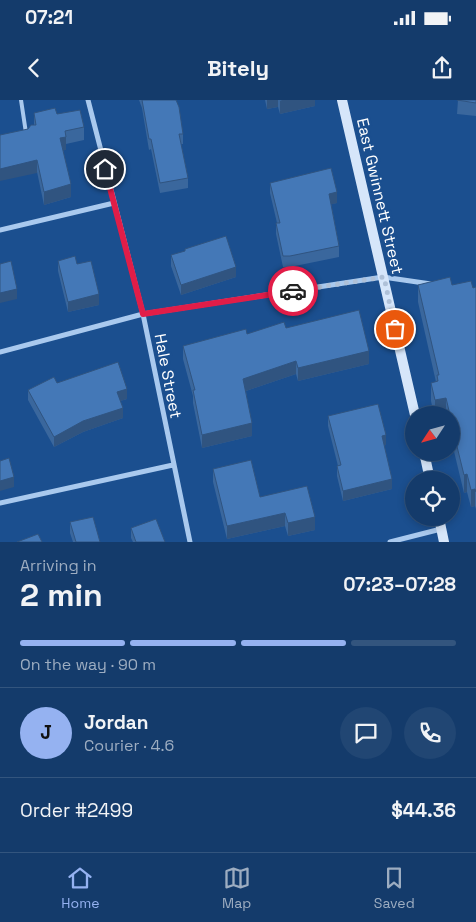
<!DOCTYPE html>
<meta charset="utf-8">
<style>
:root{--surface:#143b6b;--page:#214673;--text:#f1f3f6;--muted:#9dadc1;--line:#33557e;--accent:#95b2f1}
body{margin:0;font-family:"Space Grotesk",sans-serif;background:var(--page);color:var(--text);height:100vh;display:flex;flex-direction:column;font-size:19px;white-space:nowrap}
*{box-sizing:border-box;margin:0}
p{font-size:16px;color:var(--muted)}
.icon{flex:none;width:28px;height:28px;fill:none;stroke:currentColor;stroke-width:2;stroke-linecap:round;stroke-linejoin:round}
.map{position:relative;height:442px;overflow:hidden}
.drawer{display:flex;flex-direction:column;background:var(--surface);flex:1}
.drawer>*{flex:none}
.needle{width:32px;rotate:234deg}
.controls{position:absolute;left:405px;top:306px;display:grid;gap:10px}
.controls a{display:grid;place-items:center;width:55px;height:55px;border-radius:50%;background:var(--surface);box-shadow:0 2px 8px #0003,0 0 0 1px var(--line);font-size:25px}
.pin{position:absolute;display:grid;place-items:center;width:42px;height:42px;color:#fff;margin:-21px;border:2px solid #fff;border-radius:50%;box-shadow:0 1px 5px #0007}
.courier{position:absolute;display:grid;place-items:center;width:50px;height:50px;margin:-25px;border:4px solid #e11d48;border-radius:50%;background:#fff;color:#222;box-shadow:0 1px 6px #0007}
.head em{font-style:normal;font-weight:800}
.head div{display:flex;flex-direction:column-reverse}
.head{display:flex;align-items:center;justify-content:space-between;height:85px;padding:0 20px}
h1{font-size:32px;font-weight:800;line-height:38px}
.bar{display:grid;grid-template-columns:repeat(4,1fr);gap:8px 5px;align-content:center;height:60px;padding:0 20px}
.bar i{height:6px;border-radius:4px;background:var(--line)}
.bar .active{background:var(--accent)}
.bar p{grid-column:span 4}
.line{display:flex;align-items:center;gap:12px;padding:0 20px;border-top:1px solid var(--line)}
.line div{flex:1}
.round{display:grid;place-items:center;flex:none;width:52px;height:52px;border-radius:26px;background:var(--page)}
.status{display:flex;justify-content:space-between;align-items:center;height:35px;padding:0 25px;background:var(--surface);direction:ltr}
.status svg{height:14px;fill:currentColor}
header{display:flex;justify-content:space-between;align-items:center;height:65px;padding:0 20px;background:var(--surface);font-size:22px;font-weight:800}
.tab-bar{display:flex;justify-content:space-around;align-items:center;height:70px;border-top:1px solid var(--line);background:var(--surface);font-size:14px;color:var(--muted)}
.tab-bar a{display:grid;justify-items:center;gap:2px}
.tab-bar .active{color:var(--accent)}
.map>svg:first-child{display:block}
</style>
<div class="status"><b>07:21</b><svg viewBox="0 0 49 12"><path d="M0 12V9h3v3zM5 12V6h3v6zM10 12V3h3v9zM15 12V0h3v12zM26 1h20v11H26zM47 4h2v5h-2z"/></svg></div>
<header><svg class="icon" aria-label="back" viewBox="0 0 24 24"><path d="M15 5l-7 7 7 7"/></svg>Bitely<svg class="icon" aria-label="share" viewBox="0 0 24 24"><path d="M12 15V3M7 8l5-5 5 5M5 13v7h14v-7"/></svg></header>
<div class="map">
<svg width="476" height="442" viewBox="0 0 476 442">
<rect width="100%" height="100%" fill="#1b4f8f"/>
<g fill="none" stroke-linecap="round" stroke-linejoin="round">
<path stroke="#a9c9ee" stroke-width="4" d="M 21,0 L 26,33"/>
<path stroke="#a9c9ee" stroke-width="5" d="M 88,0 L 143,214 L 190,442
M 0,130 L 114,103
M 0,252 L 143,214 L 383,177 L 431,184
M 0,403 L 173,365
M 390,442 L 441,429"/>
<path stroke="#d6e6fa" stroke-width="10" d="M 342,0 L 415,315
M 424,352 L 430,380
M 439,418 L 444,442"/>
</g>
<path fill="#3a679d" d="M 139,0 L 176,0 L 183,34 L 183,44 L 181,44 L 188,78 L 188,88 L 160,93 L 151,49 L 149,50 L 142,8 Z
M 265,0 L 315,0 L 315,6 L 280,14 L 278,7 L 267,9 Z
M 458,0 L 476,0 L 476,16 L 457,14 Z
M 34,13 L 57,14 L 84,27 L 84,40 L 66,44 L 66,50 L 63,50 L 71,97 L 44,105 L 28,29 L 34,25 Z
M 270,83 L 337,103 L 331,104 L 339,146 L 339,157 L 290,167 L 283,167 L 276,134 L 276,123 L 277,123 L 270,93 Z
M 171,155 L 236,177 L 181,195 L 171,166 Z
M 58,161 L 77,164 L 99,205 L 68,212 L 58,171 Z
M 418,185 L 452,185 L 473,188 L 476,187 L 476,409 L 475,406 L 471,407 L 467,392 L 464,393 L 451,339 L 451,315 L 434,315 L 431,301 L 431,283 L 436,282 L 418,202 Z
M 286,228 L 369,264 L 298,281 L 296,274 L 246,291 L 252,336 L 202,348 L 193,303 L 193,296 L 183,259 L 183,246 L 247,234 Z
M 57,283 L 127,299 L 120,301 L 123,318 L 83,332 L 54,347 L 28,300 L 28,290 Z
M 328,316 L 386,345 L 384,345 L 392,389 L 343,401 L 337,376 L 337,366 L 338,366 L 328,326 Z
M 213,369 L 260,397 L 315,430 L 288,436 L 285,426 L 227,439 L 213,382 Z
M 70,422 L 100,442 L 73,442 L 70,433 Z
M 131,428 L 165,442 L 133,442 L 131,438 Z"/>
<path fill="#305480" d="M 267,0 L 278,0 L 278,7 L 267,9 Z
M 282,0 L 315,0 L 315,6 L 280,14 L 280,1 Z
M 66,37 L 66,50 L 60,51 L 60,38 Z
M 37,60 L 37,73 L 0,81 L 0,69 Z
M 71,84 L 71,97 L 44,105 L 44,92 Z
M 337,92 L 337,103 L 329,105 L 329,94 Z
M 236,167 L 236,177 L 181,195 L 181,185 Z
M 17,189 L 17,199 L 0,203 L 0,193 Z
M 99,194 L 99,205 L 68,212 L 68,202 Z
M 369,251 L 369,264 L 298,281 L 298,268 Z
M 296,261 L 296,274 L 243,292 L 243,279 Z
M 127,289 L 127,299 L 117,302 L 117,292 Z
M 446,298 L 446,315 L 435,315 L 435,300 Z
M 123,308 L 123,318 L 83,332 L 54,347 L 54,337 L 83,321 Z
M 252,323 L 252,336 L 202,348 L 202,335 Z
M 386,335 L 386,345 L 382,346 L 382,336 Z
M 467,374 L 467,392 L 464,393 L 464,375 Z
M 14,377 L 14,387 L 0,391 L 0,381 Z
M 392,379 L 392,389 L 343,401 L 343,391 Z
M 475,389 L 475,406 L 471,407 L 471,390 Z
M 285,413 L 285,426 L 227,439 L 227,426 Z
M 315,417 L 315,430 L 288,436 L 288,423 Z"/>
<path fill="#4478b7" stroke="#305480" d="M 142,0 L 176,0 L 179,7 L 183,34 L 179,34 L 188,78 L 160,83 L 151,39 L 149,39 Z
M 458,0 L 476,0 L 476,3 L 457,0 Z
M 55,8 L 57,14 L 80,10 L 84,27 L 65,31 L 66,37 L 60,38 L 71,84 L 44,92 L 37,60 L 0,69 L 0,35 L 28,29 L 31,25 L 36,25 L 34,13 Z
M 331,68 L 337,92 L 329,94 L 339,146 L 290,156 L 283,156 L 276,123 L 280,123 L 270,83 Z
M 226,136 L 236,167 L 181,185 L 171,155 L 185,151 L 185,149 Z
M 75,156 L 77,164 L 91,161 L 99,194 L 68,202 L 58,161 Z
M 11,161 L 17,189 L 0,193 L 0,164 Z
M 450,177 L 452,185 L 471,181 L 473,188 L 476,187 L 476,392 L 475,389 L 471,390 L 467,374 L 464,375 L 451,322 L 451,315 L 450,315 L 446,298 L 435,300 L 431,283 L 438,281 L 437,275 L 439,275 L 418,185 Z
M 359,210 L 369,251 L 298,268 L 296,261 L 243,279 L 252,323 L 202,335 L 193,290 L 195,290 L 183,246 L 246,229 L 247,234 L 284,222 L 286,228 Z
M 118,262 L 127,289 L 117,292 L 123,308 L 83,321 L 54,337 L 28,290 L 54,277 L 57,283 Z
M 378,304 L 386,335 L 382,336 L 392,379 L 343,391 L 337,366 L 341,365 L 328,316 Z
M 9,358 L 14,377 L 0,381 L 0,361 Z
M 251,360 L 260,397 L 307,386 L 315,417 L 288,423 L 285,413 L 227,426 L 213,369 Z
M 93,417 L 100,442 L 76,442 L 70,422 Z
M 156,419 L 165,442 L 136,442 L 131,428 Z
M 38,434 L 42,442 L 17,442 Z"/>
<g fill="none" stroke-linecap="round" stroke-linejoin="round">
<path stroke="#afc1d8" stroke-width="5" stroke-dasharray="0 9" d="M 293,191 L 384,177 L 395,229"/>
<path stroke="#e11d48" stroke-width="6" d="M 105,69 L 143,214 L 293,191"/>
</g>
<g text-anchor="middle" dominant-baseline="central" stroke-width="5" stroke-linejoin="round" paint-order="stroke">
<g font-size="16" fill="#fff" stroke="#1b4f8f">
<text transform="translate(380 96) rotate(77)">East Gwinnett Street</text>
<text transform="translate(168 276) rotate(79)">Hale Street</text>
</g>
</g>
</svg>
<div class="controls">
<a><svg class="needle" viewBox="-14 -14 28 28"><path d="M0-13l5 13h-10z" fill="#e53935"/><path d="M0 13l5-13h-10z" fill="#9dadc1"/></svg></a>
<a><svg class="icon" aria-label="locate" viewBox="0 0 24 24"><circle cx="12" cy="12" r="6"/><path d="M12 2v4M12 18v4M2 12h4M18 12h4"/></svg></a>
</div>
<div class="pin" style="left:395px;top:229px;background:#ea580c"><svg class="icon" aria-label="bag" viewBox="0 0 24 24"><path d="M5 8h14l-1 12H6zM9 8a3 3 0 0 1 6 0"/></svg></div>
<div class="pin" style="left:105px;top:69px;background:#1f2937"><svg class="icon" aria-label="home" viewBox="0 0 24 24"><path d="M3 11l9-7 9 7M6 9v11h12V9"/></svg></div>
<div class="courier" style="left:293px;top:191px"><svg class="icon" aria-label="car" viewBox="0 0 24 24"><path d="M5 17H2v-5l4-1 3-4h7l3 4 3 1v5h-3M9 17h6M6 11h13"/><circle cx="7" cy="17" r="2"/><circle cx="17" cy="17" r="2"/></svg></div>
</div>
<section class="drawer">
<div class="head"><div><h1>2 min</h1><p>Arriving in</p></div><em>07:23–07:28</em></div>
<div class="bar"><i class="active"></i><i class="active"></i><i class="active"></i><i></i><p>On the way · 90 m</p></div>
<div class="line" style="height:90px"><b class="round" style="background:var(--accent);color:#111">J</b><div><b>Jordan</b><p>Courier · 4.6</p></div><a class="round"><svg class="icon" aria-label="chat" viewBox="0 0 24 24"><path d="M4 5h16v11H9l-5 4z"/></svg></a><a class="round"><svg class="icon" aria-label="phone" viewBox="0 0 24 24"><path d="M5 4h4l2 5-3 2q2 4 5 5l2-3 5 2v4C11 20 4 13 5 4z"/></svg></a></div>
<div class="line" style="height:65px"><div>Order #2499</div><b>$44.36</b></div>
</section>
<nav class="tab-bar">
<a class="active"><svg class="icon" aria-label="home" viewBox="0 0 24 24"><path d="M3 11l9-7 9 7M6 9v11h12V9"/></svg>Home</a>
<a><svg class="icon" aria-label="map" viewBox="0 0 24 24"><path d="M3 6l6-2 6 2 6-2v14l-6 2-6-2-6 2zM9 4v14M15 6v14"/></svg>Map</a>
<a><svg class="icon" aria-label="saved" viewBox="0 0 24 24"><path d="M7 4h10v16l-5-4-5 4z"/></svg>Saved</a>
</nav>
